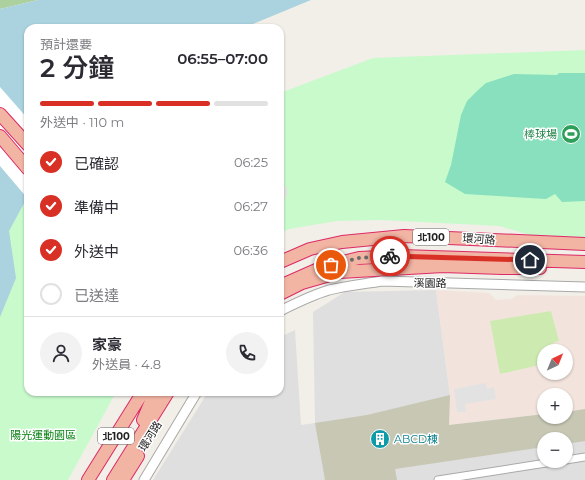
<!DOCTYPE html>
<html lang="zh-TW">
<meta charset="utf-8">
<style>
:root{--surface:#fff;--page:#f2f2f3;--text:#2b2b33;--muted:#7c7c81;--line:#e1e1e2;--accent:#d93025}
body{margin:0;font-family:Montserrat,"Noto Sans TC",sans-serif;background:var(--page);color:var(--text);height:100vh;display:flex;flex-direction:column;font-size:15px;white-space:nowrap}
*{box-sizing:border-box;margin:0}
p{font-size:13px;color:var(--muted)}
.icon{flex:none;width:22px;height:22px;fill:none;stroke:currentColor;stroke-width:2;stroke-linecap:round;stroke-linejoin:round}
.map{position:relative;flex:1;overflow:hidden}
.side{position:absolute;left:24px;top:24px;width:260px;height:372px;display:flex;flex-direction:column;background:var(--surface);border-radius:12px;box-shadow:0 1px 3px #0004}
.side>*{flex:none}
.needle{width:26px;rotate:43deg}
.fabs{position:absolute;left:537px;top:344px;display:grid;gap:8px}
.fabs a{display:grid;place-items:center;width:36px;height:36px;border-radius:50%;background:var(--surface);box-shadow:0 1px 3px #0004;font-size:20px}
.pin{position:absolute;display:grid;place-items:center;width:34px;height:34px;color:#fff;margin:-17px;border:2px solid #fff;border-radius:50%;box-shadow:0 1px 4px #0007}
.courier{position:absolute;display:grid;place-items:center;width:40px;height:40px;margin:-20px;border:3px solid #d93025;border-radius:50%;background:#fff;color:#222;box-shadow:0 1px 5px #0007}
.overview em{font-style:normal;font-weight:600}
.overview div{display:flex;flex-direction:column-reverse}
.overview{display:flex;align-items:center;justify-content:space-between;height:68px;padding:0 16px}
h1{font-size:26px;font-weight:600;line-height:30px}
.bar{display:grid;grid-template-columns:repeat(4,1fr);gap:6px 4px;align-content:center;height:48px;padding:0 16px}
.bar i{height:5px;border-radius:3px;background:var(--line)}
.bar .selected{background:var(--accent)}
.bar p{grid-column:span 4}
.line{display:flex;align-items:center;gap:10px;padding:0 16px;border-top:1px solid var(--line)}
.line div{flex:1}
.round{display:grid;place-items:center;flex:none;width:42px;height:42px;border-radius:21px;background:var(--page)}
ol{padding:0 16px;list-style:none}
li{display:flex;align-items:center;gap:12px;height:44px}
li p{margin-inline-start:auto}
li .icon{padding:4px;border-radius:50%;background:var(--accent);color:#fff;stroke-width:4}
li:last-child{color:var(--muted)}
li i{width:22px;height:22px;border:2px solid var(--line);border-radius:50%}
.map>svg:first-child{display:block}
</style>
<div class="map">
<svg width="585" height="480" viewBox="0 0 585 480">
<rect width="100%" height="100%" fill="#f2efe9"/>
<path fill="#e0dfdf" fill-rule="evenodd" d="M 436,290 L 450,395 L 448,425 L 544,417 L 566,417 L 566,412 L 585,409 L 585,480 L 153,480 L 208,392 L 280,392 L 280,337 L 295,330 L 301,425 L 315,423 L 313,312 L 345,292 ZM 544,439 L 566,439 L 566,461 L 544,461 Z"/>
<path fill="#f3e3dd" fill-rule="evenodd" d="M 436,290 L 489,293 L 496,300 L 511,299 L 518,295 L 585,296 L 585,409 L 566,412 L 566,395 L 544,395 L 544,414 L 448,425 L 450,395 ZM 544,351 L 566,351 L 566,373 L 544,373 Z"/>
<path fill="#c7c7b4" d="M 450,395 L 449,425 L 544,414 L 544,417 L 566,417 L 566,412 L 585,409 L 585,441 L 566,444 L 566,439 L 544,439 L 544,447 L 395,469 L 397,480 L 325,480 L 315,423 L 367,415 Z"/>
<path fill="#cdebb0" d="M 551,311 L 559,341 L 553,343 L 555,351 L 544,351 L 544,364 L 500,374 L 490,321 Z"/>
<path fill="#add19e" d="M 0,0 L 38,0 L 0,9 Z"/>
<path fill="#c8facc" d="M 585,50 L 585,237 L 530,235 L 499,226 L 381,220 L 337,221 L 289,229 L 280,233 L 280,93 L 373,58 Z
M 0,166 L 28,199 L 28,392 L 116,392 L 68,480 L 0,480 Z"/>
<path fill="#88e0be" d="M 559,73 L 585,73 L 585,201 L 562,202 L 555,194 L 546,199 L 465,194 L 445,182 L 451,165 L 461,115 L 467,101 L 477,91 L 486,83 L 514,74 L 557,75 Z"/>
<path fill="#e2e2e2" d="M 280,179 L 287,189 L 287,194 L 285,199 L 280,203 L 284,209 L 280,212 Z
M 486,383 L 487,389 L 494,387 L 496,399 L 465,404 L 466,412 L 457,412 L 454,389 Z"/>
<path fill="#aad3df" d="M 38,0 L 311,0 L 243,28 L 28,28 L 28,196 L 9,231 L 16,278 L 0,317 L 0,9 Z"/>
<path fill="#fff" d="M 0,87 L 28,119 L 28,199 L 0,166 Z"/>
<g fill="none" stroke-linecap="round" stroke-linejoin="round">
<defs>
<path id="minor" d="M 566,460 L 585,457
M 438,480 L 559,461"/>
<path id="tertiary" d="M 280,311 C 296,303 312,295 329,290 C 346,286 364,284 382,281 L 585,287
M 144,480 L 197,392"/>
<path id="trunk" d="M 0,114 L 28,145
M 0,136 L 28,169
M 280,262 L 310,249 L 342,242 L 404,236 L 585,244
M 280,286 L 323,267 L 359,258 L 401,256 L 585,262
M 280,294 L 302,283 L 340,272 L 443,266 L 502,268 L 540,268
M 143,420 L 155,392
M 88,480 L 143,392
M 113,480 L 168,392
M 123,480 L 138,456"/>
</defs>
<use href="#minor" stroke="#a9a9a9" stroke-width="9"/>
<use href="#tertiary" stroke="#a9a9a9" stroke-width="11"/>
<use href="#trunk" stroke="#dc2a67" stroke-width="14"/>
<use href="#minor" stroke="#fff" stroke-width="7"/>
<use href="#tertiary" stroke="#fff" stroke-width="9"/>
<use href="#trunk" stroke="#f2b4a3" stroke-width="12"/>
</g>
<g fill="none" stroke-linecap="round" stroke-linejoin="round">
<path stroke="#6b6a68" stroke-width="4" stroke-dasharray="0 7.2" d="M 331,265 L 359,258 L 390,256"/>
<path stroke="#d93025" stroke-width="5" d="M 390,256 L 530,260"/>
</g>
<defs>
<symbol id="stadium-disc" viewBox="-11 -11 22 22"><circle r="9.5" fill="#2e9e5b" stroke="#fff"/><path d="M0-5a6.5 5 0 1 0 0 10a6.5 5 0 1 0 0-10ZM-3.5-1.8h7v3.6h-7Z" fill="#fff"/></symbol>
<symbol id="building-disc" viewBox="-11 -11 22 22"><circle r="9.5" fill="#0f9aa8" stroke="#fff"/><path d="M-4-6H4V6H1V3H-1V6H-4ZM-2.5-4.3h1.7v1.8h-1.7ZM.8-4.3h1.7v1.8H.8ZM-2.5-1h1.7V.8h-1.7ZM.8-1h1.7V.8H.8Z" fill="#fff"/></symbol>
</defs>
<g fill-rule="evenodd">
<use href="#stadium-disc" x="560" y="123" width="22" height="22"/>
<use href="#building-disc" x="369" y="428" width="22" height="22"/>
</g>
<g text-anchor="middle" dominant-baseline="central" stroke-width="3" stroke-linejoin="round" paint-order="stroke">
<g fill="#fff" stroke="#646464" stroke-width="1">
<rect x="413" y="229" width="36" height="16" rx="3"/>
<rect x="98" y="428" width="36" height="16" rx="3"/>
</g>
<g font-size="10" font-weight="bold" fill="#222">
<text x="431" y="237">北100</text>
<text x="116" y="436">北100</text>
</g>
<g font-size="11" fill="#27864d" stroke="#fff" text-anchor="end">
<text x="557" y="134">棒球場</text>
</g>
<g font-size="11" fill="#222" stroke="#fff">
<text transform="translate(479 239) rotate(4)">環河路</text>
<text transform="translate(430 283) rotate(1)">溪園路</text>
<text transform="translate(150 436) rotate(-58)">環河路</text>
</g>
<g font-size="11" fill="#0c8416" stroke="#fff">
<text x="43" y="435">陽光運動園區</text>
</g>
<g font-size="11" fill="#0d838f" stroke="#fff" text-anchor="start">
<text x="394" y="439">ABCD棟</text>
</g>
</g>
</svg>
<div class="fabs">
<a><svg class="needle" viewBox="-14 -14 28 28"><path d="M0-13l5 13h-10z" fill="#e53935"/><path d="M0 13l5-13h-10z" fill="#7c7c81"/></svg></a>
<a>+</a>
<a>−</a>
</div>
<div class="pin" style="left:331px;top:265px;background:#ea580c"><svg class="icon" aria-label="bag" viewBox="0 0 24 24"><path d="M5 8h14l-1 12H6zM9 8a3 3 0 0 1 6 0"/></svg></div>
<div class="pin" style="left:530px;top:260px;background:#1f2937"><svg class="icon" aria-label="home" viewBox="0 0 24 24"><path d="M3 11l9-7 9 7M6 9v11h12V9"/></svg></div>
<div class="courier" style="left:390px;top:256px"><svg class="icon" aria-label="bike" viewBox="0 0 24 24"><circle cx="6" cy="16" r="4"/><circle cx="18" cy="16" r="4"/><path d="M6 16l4-8h5l3 8M10 8l3 8H6M13 5h3"/></svg></div>
<section class="side">
<div class="overview"><div><h1>2 分鐘</h1><p>預計還要</p></div><em>06:55–07:00</em></div>
<div class="bar"><i class="selected"></i><i class="selected"></i><i class="selected"></i><i></i><p>外送中 · 110 m</p></div>
<ol>
<li><svg class="icon" aria-label="check" viewBox="0 0 24 24"><path d="M5 12l5 5 9-10"/></svg>已確認<p>06:25</p></li>
<li><svg class="icon" aria-label="check" viewBox="0 0 24 24"><path d="M5 12l5 5 9-10"/></svg>準備中<p>06:27</p></li>
<li><svg class="icon" aria-label="check" viewBox="0 0 24 24"><path d="M5 12l5 5 9-10"/></svg>外送中<p>06:36</p></li>
<li><i></i>已送達</li>
</ol>
<div class="line" style="height:72px"><a class="round"><svg class="icon" aria-label="person" viewBox="0 0 24 24"><circle cx="12" cy="8" r="4"/><path d="M4 21q1-7 8-7t8 7"/></svg></a><div><b>家豪</b><p>外送員 · 4.8</p></div><a class="round"><svg class="icon" aria-label="phone" viewBox="0 0 24 24"><path d="M5 4h4l2 5-3 2q2 4 5 5l2-3 5 2v4C11 20 4 13 5 4z"/></svg></a></div>
</section>
</div>
